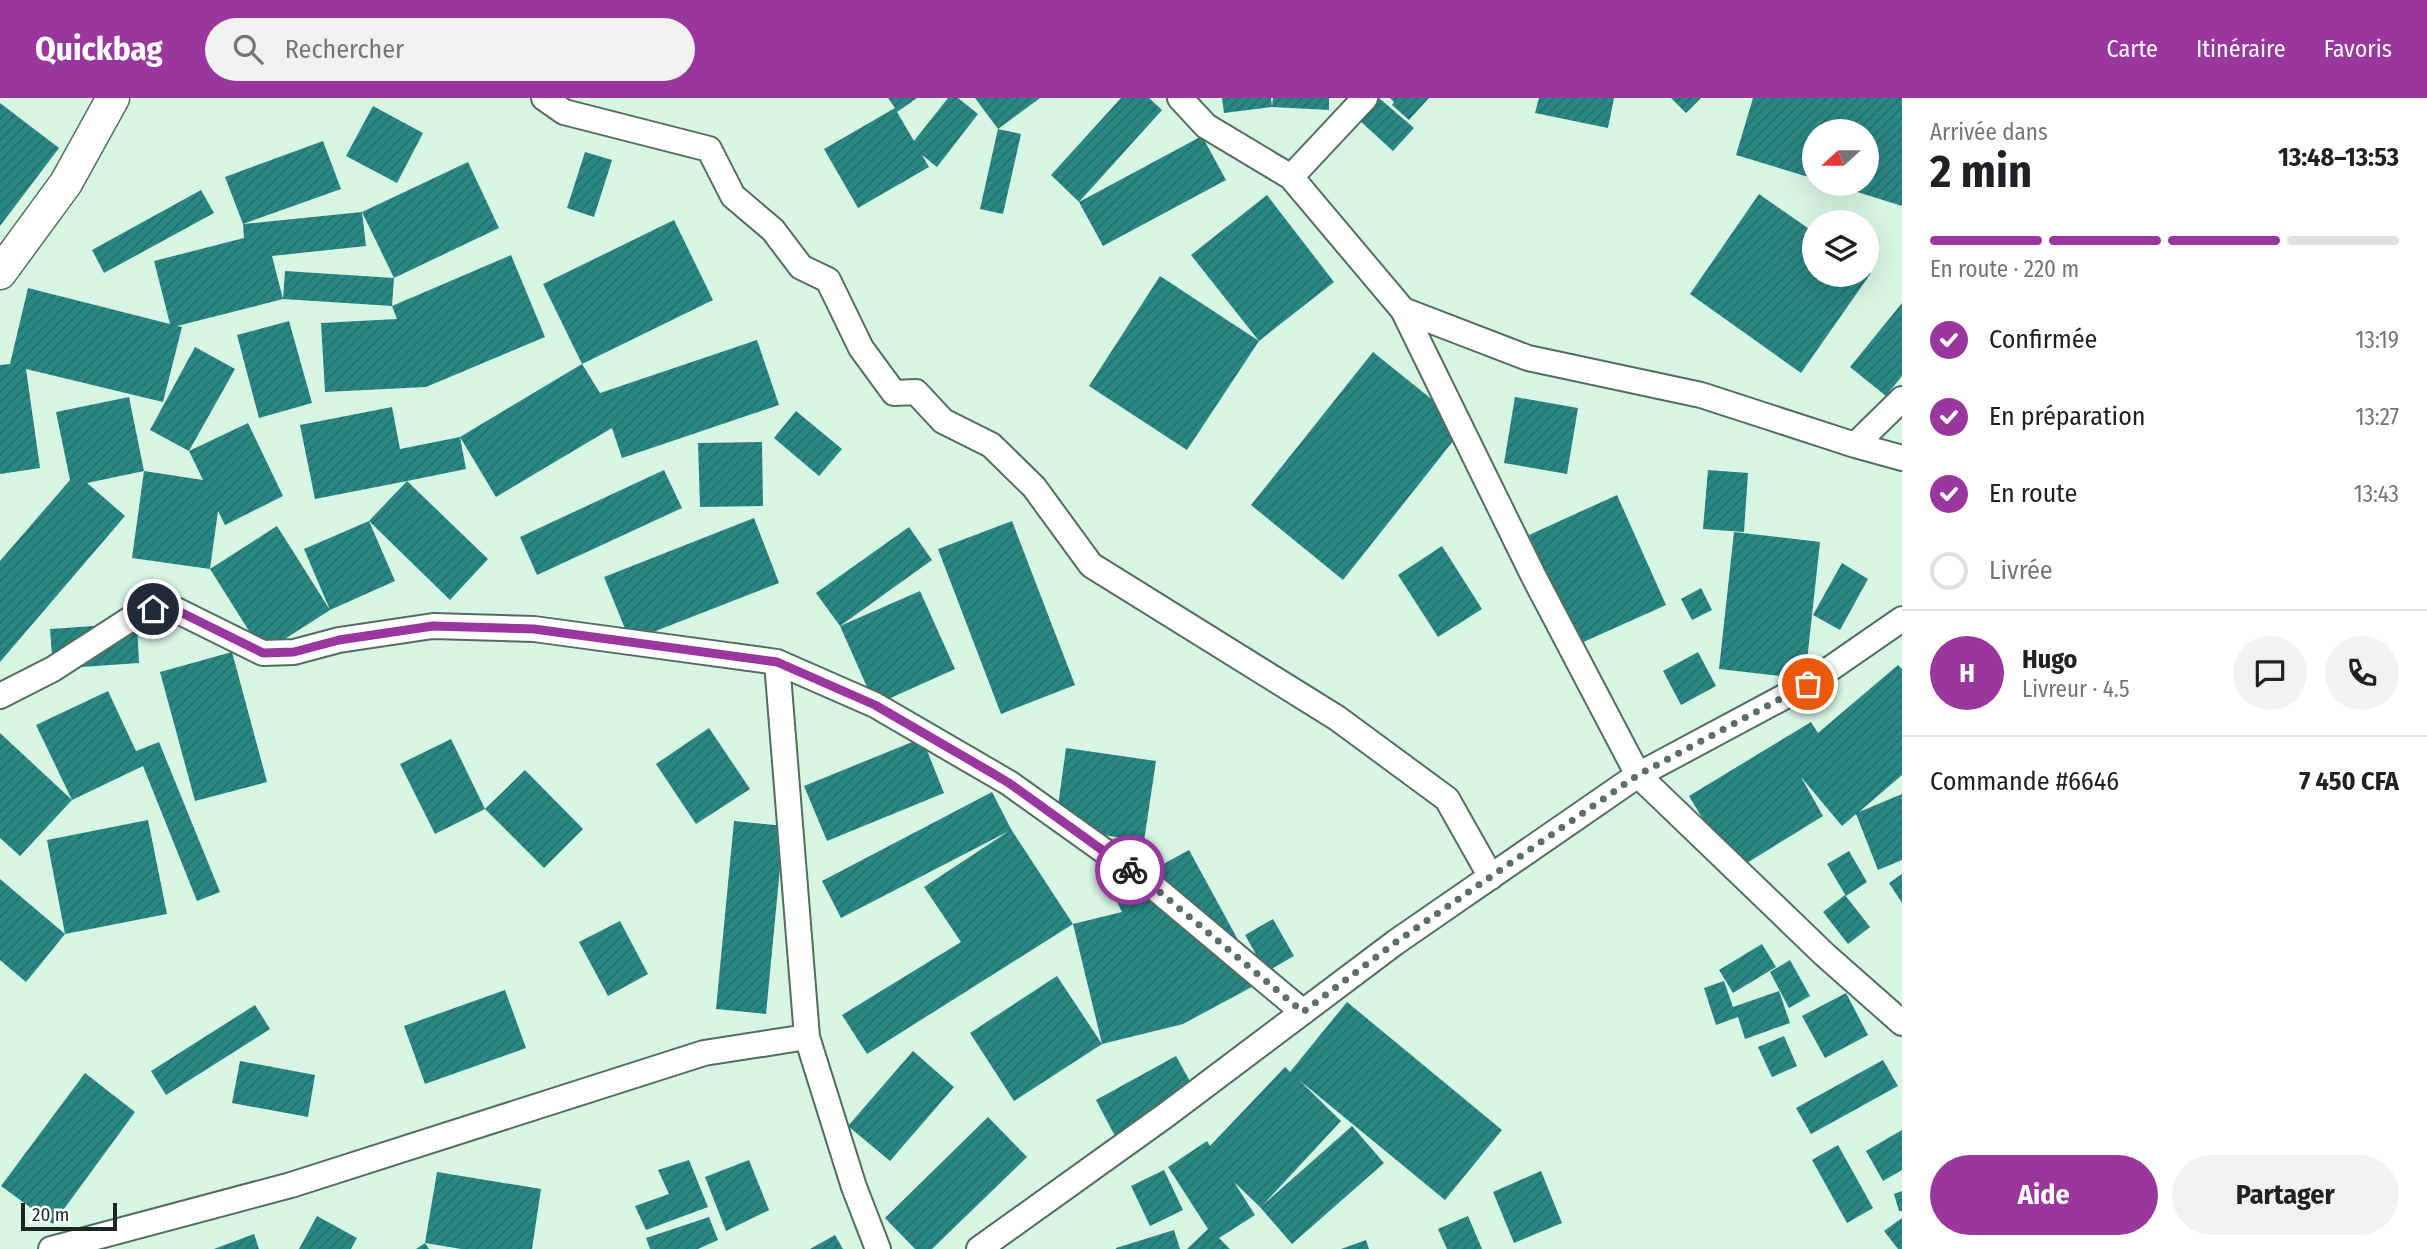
<!DOCTYPE html>
<html lang="fr">
<meta charset="utf-8">
<style>
:root{--surface:#fff;--page:#f2f2f2;--text:#202124;--muted:#757577;--line:#e0e0e0;--accent:#9a379e}
body{margin:0;font-family:"Fira Sans Condensed",sans-serif;background:var(--page);color:var(--text);height:100vh;display:flex;flex-direction:column;font-size:26px;white-space:nowrap}
*{box-sizing:border-box;margin:0}
p{font-size:23px;color:var(--muted)}
.icon{flex:none;width:38px;height:38px;fill:none;stroke:currentColor;stroke-width:2;stroke-linecap:round;stroke-linejoin:round}
.map{position:relative;flex:1;overflow:hidden}
.drawer{display:flex;flex-direction:column;background:var(--surface);width:525px}
.drawer>*{flex:none}
.needle{width:46px;rotate:249deg}
.fabs{position:absolute;left:1802px;top:21px;display:grid;gap:14px}
.fabs a{display:grid;place-items:center;width:77px;height:77px;border-radius:50%;background:var(--surface);box-shadow:0 7px 28px #0002;font-size:35px}
.scale{position:absolute;left:21px;bottom:18px;width:96px;box-sizing:border-box;padding-left:7px;border:4px solid #1b2620;border-top:0;font-size:19px;line-height:24px;white-space:nowrap;color:#1b2620;-webkit-text-stroke:5px #fff;paint-order:stroke}
.pin{position:absolute;display:grid;place-items:center;width:60px;height:60px;color:#fff;margin:-30px;border:4px solid #fff;border-radius:50%;box-shadow:0 2px 7px #0007}
.courier{position:absolute;display:grid;place-items:center;width:70px;height:70px;margin:-35px;border:5px solid #9a379e;border-radius:50%;background:#fff;color:#222;box-shadow:0 2px 9px #0007}
.summary em{font-style:normal;font-weight:700}
.summary div{display:flex;flex-direction:column-reverse}
.summary{display:flex;align-items:center;justify-content:space-between;height:119px;padding:0 28px}
h1{font-size:46px;font-weight:700;line-height:52px}
.bar{display:grid;grid-template-columns:repeat(4,1fr);gap:10px 7px;align-content:center;height:84px;padding:0 28px}
.bar i{height:9px;border-radius:5px;background:var(--line)}
.bar .current{background:var(--accent)}
.bar p{grid-column:span 4}
.line{display:flex;align-items:center;gap:18px;padding:0 28px;border-top:2px solid var(--line)}
.line div{flex:1}
.round{display:grid;place-items:center;flex:none;width:74px;height:74px;border-radius:37px;background:var(--page)}
ol{padding:0 28px;list-style:none}
li{display:flex;align-items:center;gap:21px;height:77px}
li p{margin-inline-start:auto}
li .icon{padding:7px;border-radius:50%;background:var(--accent);color:#fff;stroke-width:4}
li:last-child{color:var(--muted)}
li i{width:38px;height:38px;border:4px solid var(--line);border-radius:50%}
.action{display:flex;gap:14px;margin-top:auto;padding:14px 28px}
.action a{flex:1;height:80px;border-radius:42px;background:var(--accent);color:#fff;font-size:28px;font-weight:700;line-height:80px;text-align:center}
.action a+a{background:var(--page);color:var(--text)}
header{display:flex;align-items:center;gap:42px;box-sizing:border-box;height:98px;padding:0 35px;background:var(--accent);color:#fff}
header strong{font-size:33px}
nav{display:flex;gap:38px;margin-inline-start:auto;font-size:24px}
.search{width:490px;height:63px;background:var(--page);display:flex;align-items:center;gap:18px;box-sizing:border-box;padding:0 24px;border-radius:38px;color:var(--muted);font-size:26px}
main{display:flex;flex:1;min-height:0}
.map>svg:first-child{display:block}
</style>
<header>
<strong>Quickbag</strong>
<div class="search"><svg class="icon" aria-label="search" viewBox="0 0 24 24"><circle cx="10" cy="10" r="6"/><path d="M15 15l6 6"/></svg>Rechercher</div>
<nav><a>Carte</a><a>Itinéraire</a><a>Favoris</a></nav>
</header>
<main>
<div class="map">
<svg width="1902" height="1151" viewBox="0 0 1902 1151">
<defs>
<pattern id="building-hatch" width="6" height="6" patternUnits="userSpaceOnUse" patternTransform="scale(1.75)"><rect width="6" height="6" fill="#2b8785"/><path d="M-1 1l2-2M0 6l6-6M5 7l2-2" fill="none" stroke="#246e6c"/></pattern>
</defs>
<rect width="100%" height="100%" fill="#d8f6e4"/>
<path fill="url(#building-hatch)" d="M 888,0 L 917,0 L 897,14 L 914,43 L 948,0 L 958,0 L 978,16 L 937,69 L 922,57 L 929,69 L 858,110 L 824,51 L 895,10 Z
M 975,0 L 1040,0 L 998,31 Z
M 1121,0 L 1149,0 L 1162,12 L 1079,104 L 1051,77 Z
M 1222,0 L 1271,0 L 1272,9 L 1224,15 Z
M 1273,0 L 1329,0 L 1329,12 L 1272,9 Z
M 1379,0 L 1414,30 L 1393,53 L 1359,22 Z
M 1390,0 L 1429,0 L 1409,22 L 1392,7 L 1394,4 Z
M 1539,0 L 1614,0 L 1608,30 L 1535,15 Z
M 1671,0 L 1701,0 L 1686,15 Z
M 1753,0 L 1902,0 L 1902,108 L 1832,86 L 1867,86 L 1867,33 L 1815,33 L 1815,81 L 1736,57 Z
M 0,5 L 59,50 L 0,128 Z
M 373,8 L 423,35 L 397,85 L 346,58 Z
M 998,31 L 1021,36 L 1003,116 L 980,111 Z
M 1202,38 L 1226,82 L 1103,148 L 1079,104 Z
M 323,43 L 341,91 L 243,126 L 225,79 Z
M 585,54 L 612,62 L 594,119 L 567,110 Z
M 468,64 L 499,130 L 394,180 L 362,114 L 366,148 L 272,158 L 283,201 L 177,228 L 182,229 L 163,304 L 26,271 L 40,370 L 0,376 L 0,267 L 10,266 L 28,190 L 170,226 L 154,163 L 244,140 L 243,126 L 362,114 Z
M 201,92 L 214,115 L 104,175 L 92,152 Z
M 1759,96 L 1815,135 L 1815,177 L 1867,177 L 1867,173 L 1871,175 L 1801,275 L 1690,196 Z
M 1267,97 L 1334,184 L 1259,243 L 1191,157 Z
M 674,122 L 713,202 L 582,266 L 543,186 Z
M 511,157 L 545,239 L 426,289 L 325,294 L 321,225 L 397,221 L 392,208 Z
M 285,173 L 394,180 L 392,208 L 283,201 Z
M 1160,178 L 1259,243 L 1187,352 L 1089,288 Z
M 1902,205 L 1902,278 L 1886,298 L 1850,269 Z
M 289,223 L 312,305 L 259,320 L 237,237 Z
M 757,242 L 779,307 L 622,360 L 612,330 L 496,399 L 460,339 L 582,266 L 600,295 Z
M 195,249 L 235,271 L 189,353 L 248,325 L 283,398 L 225,427 L 218,413 L 210,471 L 132,460 L 144,373 L 203,382 L 189,353 L 150,332 Z
M 1373,254 L 1465,328 L 1343,482 L 1251,407 Z
M 129,299 L 144,373 L 87,385 L 125,418 L 0,564 L 0,463 L 70,382 L 56,314 Z
M 1515,299 L 1578,310 L 1567,376 L 1504,365 Z
M 392,309 L 400,351 L 460,339 L 466,371 L 407,383 L 488,461 L 450,502 L 369,423 L 395,483 L 330,512 L 304,451 L 369,423 L 407,383 L 315,401 L 300,327 Z
M 796,313 L 842,351 L 819,378 L 774,340 Z
M 762,344 L 763,408 L 700,409 L 698,345 Z
M 664,372 L 682,410 L 537,477 L 520,439 Z
M 1708,372 L 1748,375 L 1744,434 L 1703,431 Z
M 1617,397 L 1666,507 L 1579,546 L 1529,437 Z
M 754,420 L 779,485 L 630,543 L 604,479 Z
M 1012,423 L 1075,587 L 1001,616 L 938,451 Z
M 277,428 L 330,512 L 263,555 L 210,471 Z
M 909,429 L 932,462 L 840,528 L 920,493 L 955,571 L 875,607 L 840,528 L 816,495 Z
M 1734,434 L 1820,444 L 1805,581 L 1719,571 Z
M 1442,448 L 1482,511 L 1438,539 L 1398,477 Z
M 1842,465 L 1868,481 L 1840,532 L 1813,517 Z
M 1701,490 L 1712,512 L 1692,522 L 1681,501 Z
M 137,525 L 139,565 L 53,571 L 50,531 Z
M 232,554 L 267,684 L 195,703 L 160,574 Z
M 1698,554 L 1716,588 L 1681,607 L 1663,573 Z
M 1898,567 L 1902,571 L 1902,677 L 1859,714 L 1902,696 L 1902,762 L 1878,772 L 1856,716 L 1842,728 L 1801,679 L 1823,718 L 1734,773 L 1689,698 L 1811,624 L 1818,635 Z
M 108,593 L 136,653 L 159,644 L 220,794 L 197,803 L 143,668 L 72,702 L 20,758 L 0,740 L 0,635 L 72,702 L 36,627 Z
M 709,630 L 750,691 L 696,726 L 656,666 Z
M 922,640 L 944,695 L 827,743 L 804,688 Z
M 451,641 L 485,711 L 435,736 L 400,666 Z
M 1066,650 L 1156,663 L 1144,743 L 1055,730 Z
M 525,672 L 583,731 L 544,770 L 485,711 Z
M 992,694 L 1011,731 L 1073,826 L 1122,814 L 1112,794 L 1189,752 L 1261,884 L 1183,926 L 1102,946 L 1014,1003 L 970,935 L 1057,878 L 1102,946 L 1073,826 L 867,956 L 842,917 L 961,844 L 924,789 L 1009,733 L 841,820 L 822,783 Z
M 148,722 L 167,816 L 65,836 L 47,742 Z
M 734,723 L 784,728 L 766,916 L 716,911 Z
M 1849,753 L 1867,784 L 1846,798 L 1827,766 Z
M 1902,776 L 1902,805 L 1889,785 Z
M 0,781 L 65,836 L 26,884 L 0,862 Z
M 1845,797 L 1870,829 L 1848,846 L 1823,814 Z
M 1273,821 L 1294,858 L 1266,874 L 1245,837 Z
M 620,823 L 648,876 L 608,898 L 579,844 Z
M 1762,846 L 1776,869 L 1733,895 L 1719,872 Z
M 1790,862 L 1810,898 L 1789,910 L 1770,874 Z
M 1724,883 L 1733,909 L 1779,893 L 1790,925 L 1745,941 L 1738,919 L 1716,927 L 1704,890 Z
M 505,892 L 526,950 L 425,986 L 404,928 Z
M 1846,895 L 1868,937 L 1825,960 L 1802,918 Z
M 1347,904 L 1502,1032 L 1445,1102 L 1299,982 L 1341,1023 L 1263,1107 L 1352,1028 L 1384,1065 L 1292,1146 L 1260,1109 L 1234,1084 L 1255,1117 L 1219,1140 L 1230,1151 L 1187,1151 L 1208,1131 L 1168,1069 L 1207,1043 L 1210,1048 L 1285,969 L 1290,974 Z
M 255,907 L 270,931 L 166,997 L 151,973 Z
M 1784,938 L 1797,968 L 1772,979 L 1758,949 Z
M 913,953 L 954,989 L 890,1063 L 848,1028 Z
M 1176,958 L 1197,996 L 1116,1040 L 1096,1002 Z
M 1883,962 L 1898,988 L 1811,1036 L 1796,1010 Z
M 240,963 L 315,977 L 308,1019 L 232,1005 Z
M 85,975 L 135,1014 L 53,1126 L 1,1088 Z
M 988,1019 L 1027,1059 L 932,1151 L 915,1151 L 885,1120 Z
M 1902,1032 L 1902,1072 L 1883,1083 L 1866,1053 Z
M 1838,1047 L 1873,1110 L 1847,1125 L 1812,1062 Z
M 689,1062 L 708,1109 L 646,1132 L 635,1108 L 669,1096 L 658,1072 Z
M 749,1062 L 769,1112 L 726,1133 L 705,1079 Z
M 1164,1072 L 1183,1112 L 1150,1128 L 1131,1088 Z
M 1541,1073 L 1562,1125 L 1514,1145 L 1493,1094 Z
M 437,1074 L 541,1091 L 532,1151 L 461,1151 L 425,1145 L 429,1151 L 416,1151 L 425,1145 Z
M 1902,1093 L 1902,1113 L 1899,1113 L 1894,1096 Z
M 317,1118 L 357,1140 L 351,1151 L 299,1151 Z
M 1468,1118 L 1482,1151 L 1447,1151 L 1438,1131 Z
M 709,1119 L 718,1142 L 698,1151 L 650,1151 L 646,1140 Z
M 1902,1120 L 1902,1151 L 1898,1151 L 1884,1133 Z
M 1174,1132 L 1180,1151 L 1116,1151 L 1116,1150 Z
M 254,1136 L 259,1151 L 214,1151 Z
M 835,1137 L 843,1151 L 810,1151 Z
M 1366,1142 L 1369,1151 L 1341,1151 Z"/>
<g fill="none" stroke-linecap="round" stroke-linejoin="round">
<defs>
<path id="minor" d="M 544,0 L 564,14 L 709,51 L 733,98 L 773,132 L 801,169 L 828,182 L 861,250 L 894,295 L 916,294 L 943,323 L 991,347 L 1034,389 L 1091,467 L 1337,620 L 1447,701 L 1491,779
M 1180,0 L 1206,28 L 1291,79 L 1403,212 L 1533,477 L 1638,677 L 1825,857 L 1902,925
M 1291,79 L 1365,0
M 1403,212 L 1528,260 L 1701,297 L 1855,347 L 1902,360
M 1855,347 L 1902,301
M 777,564 L 807,939 L 854,1089 L 878,1151
M 0,598 L 53,571 L 135,518 L 153,511 L 174,511 L 263,555 L 294,554 L 339,542 L 433,528 L 534,531 L 777,564 L 875,607 L 1009,685 L 1149,785 L 1303,914
M 51,1151 L 291,1087 L 704,955 L 807,939
M 979,1151 L 1166,1017 L 1396,844 L 1638,677 L 1808,586 L 1902,521"/>
<path id="tertiary" d="M 0,175 L 66,85 L 113,0"/>
</defs>
<use href="#minor" stroke="#536d5e" stroke-width="28"/>
<use href="#tertiary" stroke="#536d5e" stroke-width="35"/>
<use href="#minor" stroke="#fff" stroke-width="24"/>
<use href="#tertiary" stroke="#fff" stroke-width="32"/>
</g>
<g fill="none" stroke-linecap="round" stroke-linejoin="round">
<path stroke="#5d6f65" stroke-width="7" stroke-dasharray="0 12.6" d="M 1130,772 L 1149,785 L 1303,914 L 1396,844 L 1638,677 L 1808,586"/>
<path stroke="#9a379e" stroke-width="9" d="M 153,511 L 174,511 L 263,555 L 294,554 L 339,542 L 433,528 L 534,531 L 777,564 L 875,607 L 987,672 L 1009,685 L 1130,772"/>
</g>
</svg>
<div class="fabs">
<a><svg class="needle" viewBox="-14 -14 28 28"><path d="M0-13l5 13h-10z" fill="#e53935"/><path d="M0 13l5-13h-10z" fill="#757577"/></svg></a>
<a><svg class="icon" aria-label="layers" viewBox="0 0 24 24"><path d="M12 4l9 5-9 5-9-5zM3 14l9 5 9-5"/></svg></a>
</div>
<div class="scale">20 m</div>
<div class="pin" style="left:1808px;top:586px;background:#ea580c"><svg class="icon" aria-label="bag" viewBox="0 0 24 24"><path d="M5 8h14l-1 12H6zM9 8a3 3 0 0 1 6 0"/></svg></div>
<div class="pin" style="left:153px;top:511px;background:#1f2937"><svg class="icon" aria-label="home" viewBox="0 0 24 24"><path d="M3 11l9-7 9 7M6 9v11h12V9"/></svg></div>
<div class="courier" style="left:1130px;top:772px"><svg class="icon" aria-label="bike" viewBox="0 0 24 24"><circle cx="6" cy="16" r="4"/><circle cx="18" cy="16" r="4"/><path d="M6 16l4-8h5l3 8M10 8l3 8H6M13 5h3"/></svg></div>
</div>
<section class="drawer">
<div class="summary"><div><h1>2 min</h1><p>Arrivée dans</p></div><em>13:48–13:53</em></div>
<div class="bar"><i class="current"></i><i class="current"></i><i class="current"></i><i></i><p>En route · 220 m</p></div>
<ol>
<li><svg class="icon" aria-label="check" viewBox="0 0 24 24"><path d="M5 12l5 5 9-10"/></svg>Confirmée<p>13:19</p></li>
<li><svg class="icon" aria-label="check" viewBox="0 0 24 24"><path d="M5 12l5 5 9-10"/></svg>En préparation<p>13:27</p></li>
<li><svg class="icon" aria-label="check" viewBox="0 0 24 24"><path d="M5 12l5 5 9-10"/></svg>En route<p>13:43</p></li>
<li><i></i>Livrée</li>
</ol>
<div class="line" style="height:126px"><b class="round" style="background:var(--accent);color:#fff">H</b><div><b>Hugo</b><p>Livreur · 4.5</p></div><a class="round"><svg class="icon" aria-label="chat" viewBox="0 0 24 24"><path d="M4 5h16v11H9l-5 4z"/></svg></a><a class="round"><svg class="icon" aria-label="phone" viewBox="0 0 24 24"><path d="M5 4h4l2 5-3 2q2 4 5 5l2-3 5 2v4C11 20 4 13 5 4z"/></svg></a></div>
<div class="line" style="height:91px"><div>Commande #6646</div><b>7 450 CFA</b></div>
<div class="action"><a>Aide</a><a>Partager</a></div>
</section>
</main>
